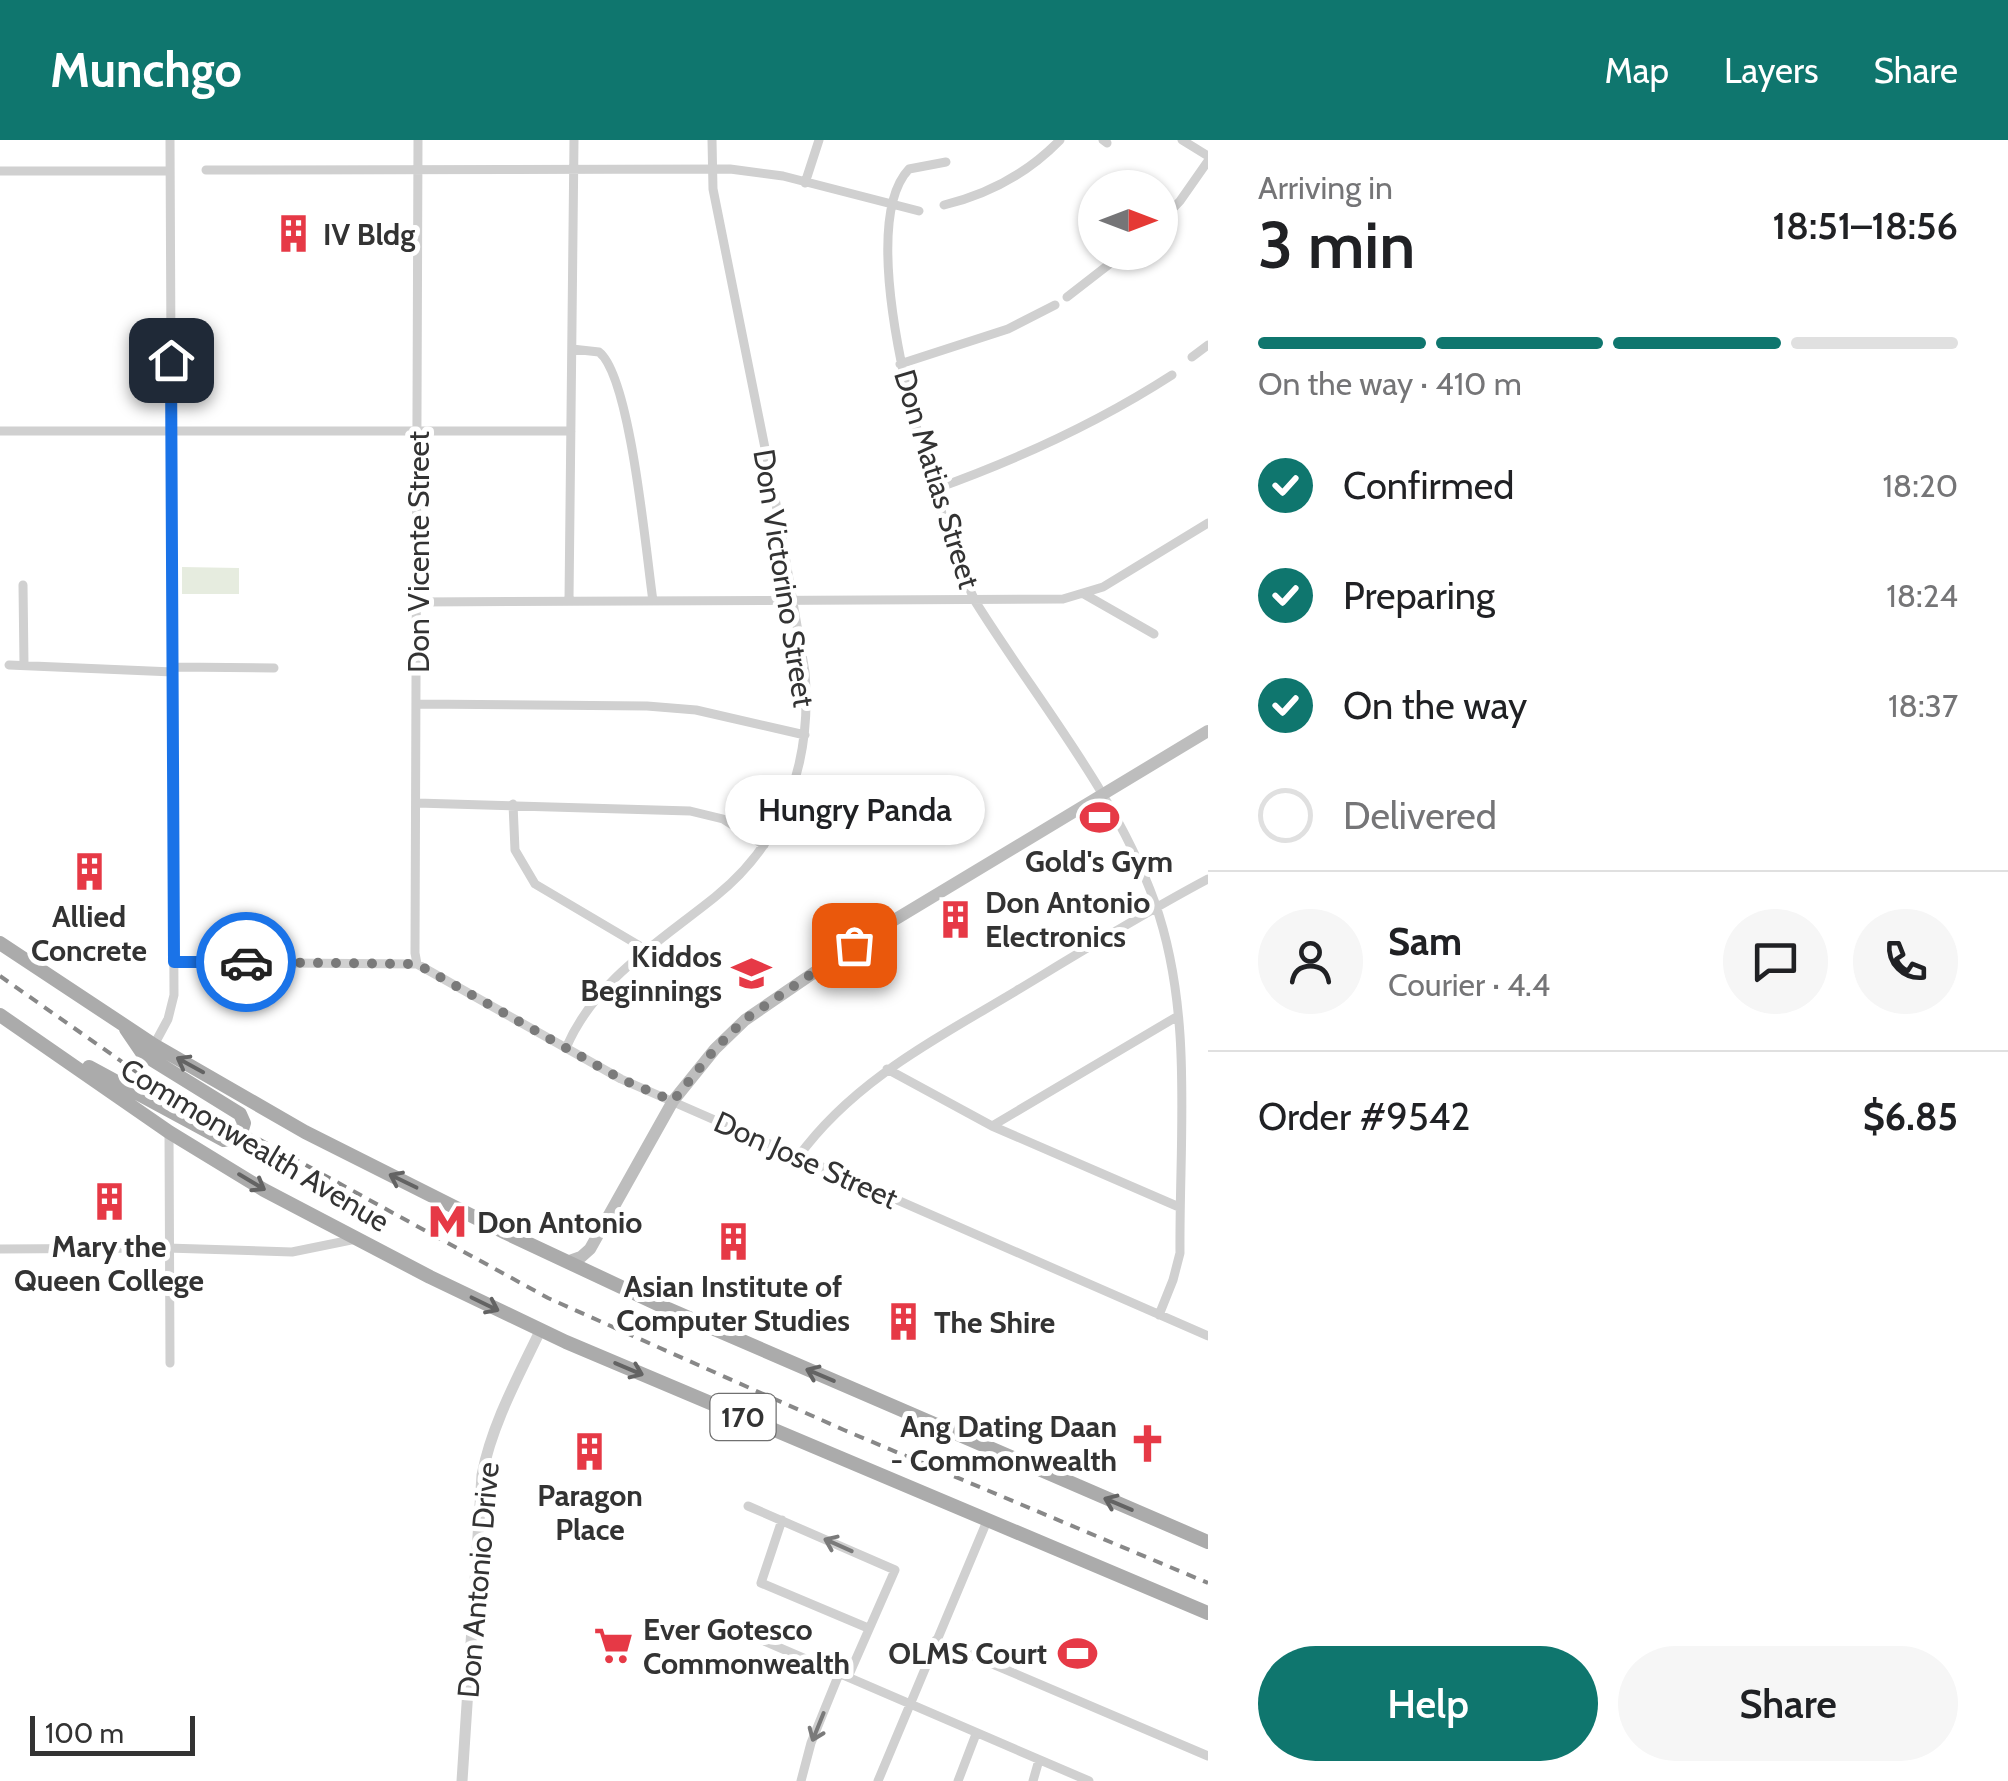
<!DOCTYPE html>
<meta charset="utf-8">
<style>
:root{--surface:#fff;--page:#f6f6f6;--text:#202124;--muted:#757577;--line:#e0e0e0;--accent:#0f766e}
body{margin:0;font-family:Cabin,sans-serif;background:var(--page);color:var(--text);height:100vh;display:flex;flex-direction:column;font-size:38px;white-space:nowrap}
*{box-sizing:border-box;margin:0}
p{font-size:32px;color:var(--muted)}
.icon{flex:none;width:55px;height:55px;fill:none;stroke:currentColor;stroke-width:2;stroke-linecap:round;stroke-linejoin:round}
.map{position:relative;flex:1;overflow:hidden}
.side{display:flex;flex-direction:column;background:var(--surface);width:800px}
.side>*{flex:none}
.needle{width:65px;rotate:90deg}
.controls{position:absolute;left:1078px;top:30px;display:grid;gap:20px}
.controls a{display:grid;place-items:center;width:100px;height:100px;border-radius:50%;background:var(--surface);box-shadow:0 2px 8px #0004;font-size:50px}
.scale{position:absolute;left:30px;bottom:25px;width:165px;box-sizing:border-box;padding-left:10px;border:5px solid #333;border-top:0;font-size:28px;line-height:35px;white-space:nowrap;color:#333;-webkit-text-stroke:8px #fff;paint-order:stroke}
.pin{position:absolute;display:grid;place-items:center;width:85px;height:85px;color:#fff;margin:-42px;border-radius:20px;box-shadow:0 5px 15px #0006}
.courier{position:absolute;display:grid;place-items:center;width:100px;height:100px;margin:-50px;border:8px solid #1a73e8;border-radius:50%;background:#fff;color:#222;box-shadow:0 2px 12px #0007}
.bubble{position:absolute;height:70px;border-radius:35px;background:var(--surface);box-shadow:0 2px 8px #0004;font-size:32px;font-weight:600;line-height:70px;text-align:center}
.headline em{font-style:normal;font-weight:600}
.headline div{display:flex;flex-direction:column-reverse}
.headline{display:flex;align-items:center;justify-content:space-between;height:170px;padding:0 50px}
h1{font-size:65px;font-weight:600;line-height:75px}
.bar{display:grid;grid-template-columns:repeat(4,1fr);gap:15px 10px;align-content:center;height:120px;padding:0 50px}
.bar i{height:12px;border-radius:8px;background:var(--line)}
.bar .current{background:var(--accent)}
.bar p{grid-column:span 4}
.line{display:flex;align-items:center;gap:25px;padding:0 50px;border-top:2px solid var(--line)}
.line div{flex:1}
.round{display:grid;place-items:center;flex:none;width:105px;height:105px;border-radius:52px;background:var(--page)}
ol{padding:0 50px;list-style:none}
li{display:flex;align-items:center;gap:30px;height:110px}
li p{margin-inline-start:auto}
li .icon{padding:10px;border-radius:50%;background:var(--accent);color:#fff;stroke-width:4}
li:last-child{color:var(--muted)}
li i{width:55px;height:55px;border:5px solid var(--line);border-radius:50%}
.action{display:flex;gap:20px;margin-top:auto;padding:20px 50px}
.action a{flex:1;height:115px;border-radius:60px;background:var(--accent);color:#fff;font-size:40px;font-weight:600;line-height:115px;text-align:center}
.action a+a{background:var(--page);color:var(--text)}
header{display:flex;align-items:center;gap:60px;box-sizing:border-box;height:140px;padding:0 50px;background:var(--accent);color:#fff}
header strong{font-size:48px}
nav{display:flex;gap:55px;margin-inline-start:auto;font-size:35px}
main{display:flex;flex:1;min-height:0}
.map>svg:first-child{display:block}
</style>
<header>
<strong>Munchgo</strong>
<nav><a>Map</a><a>Layers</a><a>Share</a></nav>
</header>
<main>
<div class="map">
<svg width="1208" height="1641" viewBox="0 0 1208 1641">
<rect width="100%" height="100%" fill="#fff"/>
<path fill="#e6ecdf" d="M 182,427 L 239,428 L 239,454 L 182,454 Z"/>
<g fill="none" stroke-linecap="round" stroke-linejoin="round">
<path stroke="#d0d0d0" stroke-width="9" d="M 1103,0 L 1107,3
M 1182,0 L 1208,16
M 946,22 L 909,29 C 846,95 940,385 975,461 C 1036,559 1116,653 1155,763 C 1194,874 1179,997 1180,1113 L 1173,1140 L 1159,1175
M 206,30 L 730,29 L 783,36 L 919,71
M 0,31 L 170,31
M 805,43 L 819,0
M 944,65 C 989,54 1027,34 1060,0
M 1160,82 L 1180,61 L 1208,21
M 1067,157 L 1125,112
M 572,209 L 599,212 C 631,237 646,414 653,461
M 1192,217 L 1208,205
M 900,224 L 1008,189 L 1055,165
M 0,291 L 571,291
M 935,349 C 1019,319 1096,284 1172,235
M 23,445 L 24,525
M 1084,454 L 1154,494
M 569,460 L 574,0
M 418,462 L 1063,459 L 1103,447 L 1208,383
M 9,525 L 173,532
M 173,527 L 274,528
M 417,564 L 647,566 L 696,570 L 805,595
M 417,663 L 690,671 L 723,679 L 764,705
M 513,664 L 515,710 L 535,744 L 645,809
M 174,822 L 417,824 L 621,939 L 1208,1196
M 417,824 L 415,813 L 418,0
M 154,905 L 168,879 L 174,855 L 170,0
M 566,908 C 595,840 659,802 715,757 C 786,700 812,621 805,532 L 775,358 L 713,49 L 712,0
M 887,929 L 992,986 L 1179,1067
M 992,986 L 1178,876
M 169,992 L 170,1223
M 798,1017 C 854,940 936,899 1016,851 C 1079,813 1142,774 1208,739
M 0,1109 L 167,1108 L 292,1112 L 356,1099
M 748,1366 L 895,1430 L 848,1537
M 782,1380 L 761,1443 L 868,1488
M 727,1485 L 1089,1641
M 936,1500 L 1208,1616
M 801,1641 L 811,1603 L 839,1534
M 878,1641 L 987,1381
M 958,1641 L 976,1594
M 1033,1641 L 1039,1620"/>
<path stroke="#d0d0d0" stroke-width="11" d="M 462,1641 L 482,1335 C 492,1284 518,1237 540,1191"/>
<path stroke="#bdbdbd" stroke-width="12" d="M 567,1122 L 581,1117 L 590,1109 L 673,961 L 715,909 L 745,880 L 866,797 L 1208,591"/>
<path stroke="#ababab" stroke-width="14" d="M 0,803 L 154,905 L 305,992 L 506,1093 L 668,1169 L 1208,1402
M 0,875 L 169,992 L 264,1050 L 430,1137 L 566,1202 L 1208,1473
M 89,927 L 224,1000 L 240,996 L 244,983 L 240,974 L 143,914 L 126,889"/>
<path stroke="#888" stroke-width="4" stroke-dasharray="10 8" stroke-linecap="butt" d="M 0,836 L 138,933 L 548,1158 L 844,1290 L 1208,1443"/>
</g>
<defs><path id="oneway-shaft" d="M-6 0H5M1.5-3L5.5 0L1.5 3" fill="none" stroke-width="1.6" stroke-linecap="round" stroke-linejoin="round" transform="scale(2.5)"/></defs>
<g stroke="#636363">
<use href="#oneway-shaft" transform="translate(190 925) rotate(-151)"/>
<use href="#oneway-shaft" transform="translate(403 1041) rotate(-154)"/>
<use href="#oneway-shaft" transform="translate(252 1042) rotate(31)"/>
<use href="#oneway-shaft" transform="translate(485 1164) rotate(26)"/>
<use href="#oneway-shaft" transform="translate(629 1229) rotate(23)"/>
<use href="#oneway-shaft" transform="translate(820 1235) rotate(-157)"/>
<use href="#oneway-shaft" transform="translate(1118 1364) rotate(-157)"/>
</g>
<g stroke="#7a7a7a">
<use href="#oneway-shaft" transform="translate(838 1405) rotate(-156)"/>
<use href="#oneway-shaft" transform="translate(818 1587) rotate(112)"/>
</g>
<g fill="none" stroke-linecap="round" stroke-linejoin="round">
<path stroke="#7a7a7a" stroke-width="10" stroke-dasharray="0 18" d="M 246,822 L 417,824 L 621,939 L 673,961 L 715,909 L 744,880 L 854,805"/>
<path stroke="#1a73e8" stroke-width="12" d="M 171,220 L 174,822 L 246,822"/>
</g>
<defs>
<symbol id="building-bare" viewBox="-9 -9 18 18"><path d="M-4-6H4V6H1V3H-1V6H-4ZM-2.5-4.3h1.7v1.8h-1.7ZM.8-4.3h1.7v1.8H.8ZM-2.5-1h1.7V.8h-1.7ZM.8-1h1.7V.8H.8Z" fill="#e63946" stroke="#fff" stroke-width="2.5" paint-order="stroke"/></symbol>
<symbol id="stadium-bare" viewBox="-9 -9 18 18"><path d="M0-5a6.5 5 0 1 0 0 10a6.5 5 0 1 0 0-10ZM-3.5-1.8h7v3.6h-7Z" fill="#e63946" stroke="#fff" stroke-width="2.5" paint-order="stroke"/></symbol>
<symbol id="school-bare" viewBox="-9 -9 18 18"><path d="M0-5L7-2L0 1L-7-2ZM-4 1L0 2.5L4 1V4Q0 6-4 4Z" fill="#e63946" stroke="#fff" stroke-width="2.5" paint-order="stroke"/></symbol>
<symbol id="metro-bare" viewBox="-9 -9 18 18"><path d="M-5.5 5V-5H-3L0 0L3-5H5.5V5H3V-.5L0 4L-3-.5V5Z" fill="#e63946" stroke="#fff" stroke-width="2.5" paint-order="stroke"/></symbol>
<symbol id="church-bare" viewBox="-9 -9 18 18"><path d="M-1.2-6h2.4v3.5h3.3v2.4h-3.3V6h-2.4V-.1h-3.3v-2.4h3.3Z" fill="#e63946" stroke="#fff" stroke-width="2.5" paint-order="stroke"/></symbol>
<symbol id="supermarket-bare" viewBox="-9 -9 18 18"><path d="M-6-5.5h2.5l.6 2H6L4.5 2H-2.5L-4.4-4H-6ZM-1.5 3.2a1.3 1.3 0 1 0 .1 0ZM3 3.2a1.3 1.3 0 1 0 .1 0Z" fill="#e63946" stroke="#fff" stroke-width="2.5" paint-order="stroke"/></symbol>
</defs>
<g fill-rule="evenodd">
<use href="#building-bare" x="266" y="66" width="55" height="55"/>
<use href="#stadium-bare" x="1072" y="650" width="55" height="55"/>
<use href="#building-bare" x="62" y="704" width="55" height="55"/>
<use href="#building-bare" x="928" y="752" width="55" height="55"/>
<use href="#school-bare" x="724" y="806" width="55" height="55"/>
<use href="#building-bare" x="82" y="1034" width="55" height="55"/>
<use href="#metro-bare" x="420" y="1054" width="55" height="55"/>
<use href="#building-bare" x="706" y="1074" width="55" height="55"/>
<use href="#building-bare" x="876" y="1154" width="55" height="55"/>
<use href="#church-bare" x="1120" y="1276" width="55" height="55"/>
<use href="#building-bare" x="562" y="1284" width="55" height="55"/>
<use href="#supermarket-bare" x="586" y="1478" width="55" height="55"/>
<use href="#stadium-bare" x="1050" y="1486" width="55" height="55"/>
</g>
<g text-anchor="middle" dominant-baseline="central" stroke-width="10" stroke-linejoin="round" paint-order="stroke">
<rect fill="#fff" stroke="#707070" stroke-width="2.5" x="710.5" y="1254" width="65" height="46" rx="8"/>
<g font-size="28" font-weight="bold" fill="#333">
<text x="743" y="1277">170</text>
</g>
<g font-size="30" font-weight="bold" fill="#333" stroke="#fff" text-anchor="start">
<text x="323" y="94">IV Bldg</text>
<text x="1099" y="721" text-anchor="middle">Gold's Gym</text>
<text x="985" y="762">Don Antonio<tspan x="985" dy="34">Electronics</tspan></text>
<text x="89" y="776" text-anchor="middle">Allied<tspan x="89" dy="34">Concrete</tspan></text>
<text x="722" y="816" text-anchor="end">Kiddos<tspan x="722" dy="34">Beginnings</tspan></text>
<text x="477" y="1082">Don Antonio</text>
<text x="109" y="1106" text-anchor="middle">Mary the<tspan x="109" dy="34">Queen College</tspan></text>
<text x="733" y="1146" text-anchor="middle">Asian Institute of<tspan x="733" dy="34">Computer Studies</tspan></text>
<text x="934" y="1182">The Shire</text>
<text x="1117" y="1286" text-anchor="end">Ang Dating Daan<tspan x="1117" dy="34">- Commonwealth</tspan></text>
<text x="590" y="1355" text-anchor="middle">Paragon<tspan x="590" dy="34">Place</tspan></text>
<text x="643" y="1489">Ever Gotesco<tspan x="643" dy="34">Commonwealth</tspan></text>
<text x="1047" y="1513" text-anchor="end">OLMS Court</text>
</g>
<g font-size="30" fill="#333" stroke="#fff">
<text transform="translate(937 339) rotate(73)">Don Matias Street</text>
<text transform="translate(418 412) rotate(-90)">Don Vicente Street</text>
<text transform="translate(784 438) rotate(81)">Don Victorino Street</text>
<text transform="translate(255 1005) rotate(31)">Commonwealth Avenue</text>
<text transform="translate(806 1020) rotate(24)">Don Jose Street</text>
<text transform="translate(478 1440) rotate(-85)">Don Antonio Drive</text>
</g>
</g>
</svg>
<div class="controls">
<a><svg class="needle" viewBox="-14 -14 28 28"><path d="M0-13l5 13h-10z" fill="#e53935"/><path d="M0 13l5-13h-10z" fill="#757577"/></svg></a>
</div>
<div class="scale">100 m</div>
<div class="pin" style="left:854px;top:805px;background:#ea580c"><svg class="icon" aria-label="bag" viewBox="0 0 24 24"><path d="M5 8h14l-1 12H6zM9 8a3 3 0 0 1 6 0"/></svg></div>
<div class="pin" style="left:171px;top:220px;background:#1f2937"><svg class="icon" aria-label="home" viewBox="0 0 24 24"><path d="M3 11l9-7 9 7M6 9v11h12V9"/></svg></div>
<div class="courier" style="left:246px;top:822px"><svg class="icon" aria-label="car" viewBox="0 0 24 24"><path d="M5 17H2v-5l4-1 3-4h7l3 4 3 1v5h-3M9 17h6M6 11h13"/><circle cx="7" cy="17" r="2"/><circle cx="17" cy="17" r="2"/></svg></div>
<div class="bubble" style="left:725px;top:635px;width:260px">Hungry Panda</div>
</div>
<section class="side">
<div class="headline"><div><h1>3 min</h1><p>Arriving in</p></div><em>18:51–18:56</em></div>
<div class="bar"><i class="current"></i><i class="current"></i><i class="current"></i><i></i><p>On the way · 410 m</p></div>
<ol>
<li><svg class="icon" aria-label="check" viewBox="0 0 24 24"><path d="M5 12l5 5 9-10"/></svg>Confirmed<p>18:20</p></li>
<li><svg class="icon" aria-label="check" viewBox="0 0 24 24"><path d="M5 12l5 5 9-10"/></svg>Preparing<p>18:24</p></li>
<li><svg class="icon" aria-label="check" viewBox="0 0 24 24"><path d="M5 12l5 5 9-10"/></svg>On the way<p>18:37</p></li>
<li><i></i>Delivered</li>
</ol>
<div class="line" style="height:180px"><a class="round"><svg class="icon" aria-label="person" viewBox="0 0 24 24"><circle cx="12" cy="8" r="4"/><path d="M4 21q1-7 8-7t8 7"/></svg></a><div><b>Sam</b><p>Courier · 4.4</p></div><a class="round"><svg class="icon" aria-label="chat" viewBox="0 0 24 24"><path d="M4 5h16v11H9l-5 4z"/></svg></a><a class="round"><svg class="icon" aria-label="phone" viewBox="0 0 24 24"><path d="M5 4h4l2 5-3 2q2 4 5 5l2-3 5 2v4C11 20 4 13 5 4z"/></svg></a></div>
<div class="line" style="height:130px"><div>Order #9542</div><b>$6.85</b></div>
<div class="action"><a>Help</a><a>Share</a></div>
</section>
</main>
